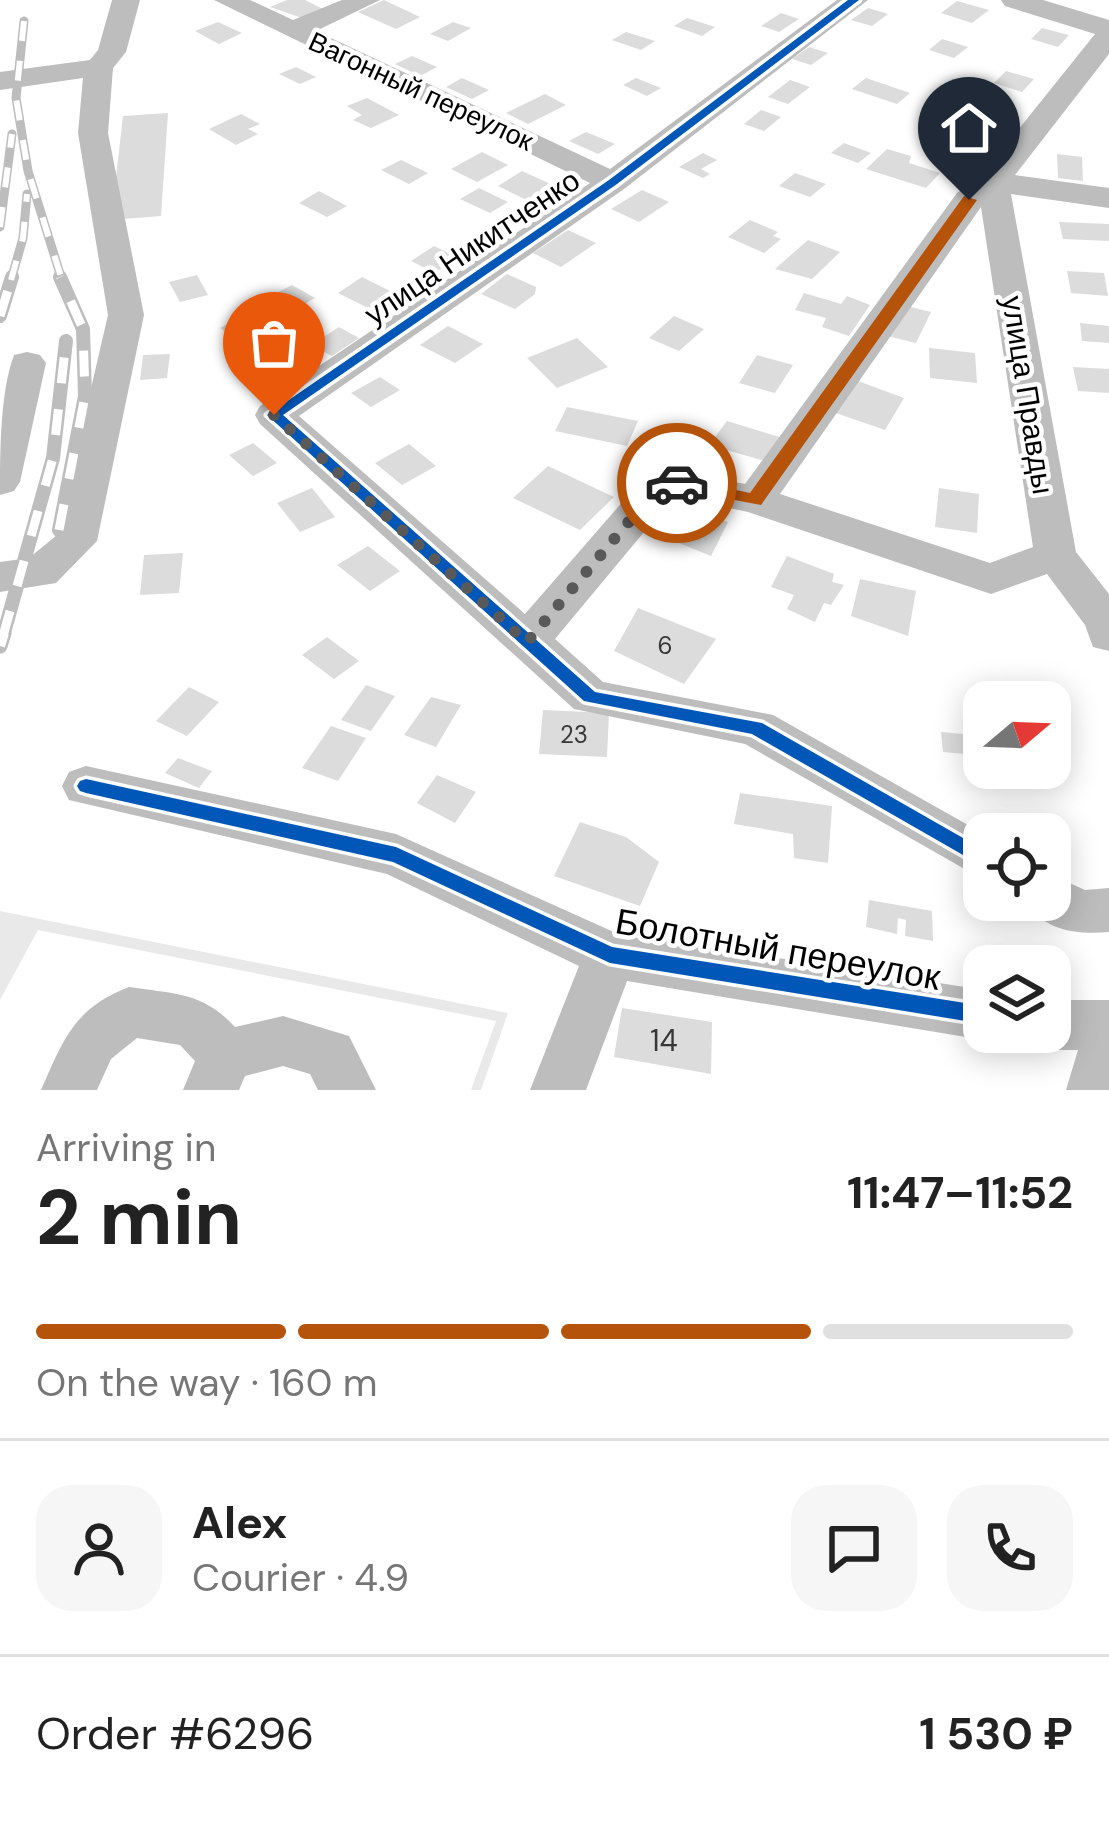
<!DOCTYPE html>
<meta charset="utf-8">
<style>
:root{--surface:#fff;--page:#f6f6f6;--text:#222;--muted:#767676;--line:#e0e0e0;--accent:#b45309}
body{margin:0;font-family:"DM Sans",sans-serif;background:var(--page);color:var(--text);height:100vh;display:flex;flex-direction:column;font-size:45px;white-space:nowrap}
*{box-sizing:border-box;margin:0}
p{font-size:39px;color:var(--muted)}
.icon{flex:none;width:66px;height:66px;fill:none;stroke:currentColor;stroke-width:2;stroke-linecap:round;stroke-linejoin:round}
.map{position:relative;height:1090px;overflow:hidden}
.details{display:flex;flex-direction:column;background:var(--surface);flex:1}
.details>*{flex:none}
.needle{width:78px;rotate:71deg}
.fabs{position:absolute;left:963px;top:681px;display:grid;gap:24px}
.fabs a{display:grid;place-items:center;width:108px;height:108px;border-radius:24px;background:var(--surface);box-shadow:0 6px 30px #0003;font-size:60px}
.pin{position:absolute;display:grid;place-items:center;width:102px;height:102px;color:#fff;margin:-123px -51px;border-radius:50% 50% 50% 0;rotate:-45deg;box-shadow:0 0 12px #0007}
.pin .icon{rotate:45deg}
.courier{position:absolute;display:grid;place-items:center;width:120px;height:120px;margin:-60px;border:9px solid #b45309;border-radius:50%;background:#fff;color:#222;box-shadow:0 3px 15px #0007}
.overview em{font-style:normal;font-weight:700}
.overview div{display:flex;flex-direction:column-reverse}
.overview{display:flex;align-items:center;justify-content:space-between;height:204px;padding:0 36px}
h1{font-size:78px;font-weight:700;line-height:90px}
.bar{display:grid;grid-template-columns:repeat(4,1fr);gap:18px 12px;align-content:center;height:144px;padding:0 36px}
.bar i{height:15px;border-radius:9px;background:var(--line)}
.bar .active{background:var(--accent)}
.bar p{grid-column:span 4}
.line{display:flex;align-items:center;gap:30px;padding:0 36px;border-top:3px solid var(--line)}
.line div{flex:1}
.round{display:grid;place-items:center;flex:none;width:126px;height:126px;border-radius:36px;background:var(--page)}
.map>svg:first-child{display:block}
</style>
<div class="map">
<svg width="1109" height="1090" viewBox="0 0 1109 1090">
<rect width="100%" height="100%" fill="#fff"/>
<path fill="#e9e9e9" d="M 0,911 L 508,1013 L 481,1090 L 471,1090 L 496,1021 L 38,930 L 0,1000 Z"/>
<path fill="#dcdcdc" d="M 287,0 L 305,0 L 323,9 L 302,18 L 270,7 Z
M 384,0 L 420,17 L 396,29 L 358,12 Z
M 957,1 L 989,10 L 972,23 L 941,13 Z
M 868,8 L 888,14 L 872,26 L 851,20 Z
M 781,13 L 799,19 L 779,32 L 761,26 Z
M 687,18 L 715,27 L 702,36 L 674,26 Z
M 218,22 L 242,33 L 219,44 L 195,31 Z
M 453,22 L 471,28 L 448,41 L 430,34 Z
M 1042,28 L 1069,35 L 1058,47 L 1031,39 Z
M 626,32 L 655,41 L 641,50 L 612,40 Z
M 942,39 L 968,47 L 954,58 L 929,50 Z
M 809,47 L 828,53 L 811,65 L 792,59 Z
M 412,56 L 437,67 L 420,76 L 395,64 Z
M 296,67 L 316,77 L 300,84 L 279,74 Z
M 1006,71 L 1034,79 L 1022,92 L 994,83 Z
M 462,78 L 489,90 L 472,99 L 446,87 Z
M 636,78 L 661,88 L 647,96 L 623,85 Z
M 866,78 L 910,93 L 897,104 L 852,89 Z
M 790,80 L 810,87 L 788,104 L 768,97 Z
M 545,94 L 566,105 L 528,124 L 506,113 Z
M 367,98 L 399,115 L 371,128 L 353,120 L 362,115 L 347,106 Z
M 956,104 L 978,112 L 986,104 L 1009,111 L 992,127 L 974,121 L 971,125 L 946,114 Z
M 761,110 L 781,117 L 764,131 L 744,124 Z
M 168,113 L 161,216 L 111,220 L 123,116 Z
M 241,114 L 260,124 L 248,129 L 258,134 L 236,145 L 209,129 Z
M 586,132 L 615,144 L 598,154 L 569,141 Z
M 958,135 L 989,145 L 980,155 L 948,145 Z
M 844,143 L 871,153 L 858,163 L 831,153 Z
M 887,149 L 911,156 L 909,163 L 940,173 L 926,188 L 866,169 Z
M 482,152 L 508,165 L 477,182 L 451,169 Z
M 703,153 L 717,160 L 701,169 L 710,174 L 703,178 L 679,167 Z
M 1057,154 L 1082,157 L 1083,181 L 1058,178 Z
M 401,160 L 428,173 L 409,184 L 381,170 Z
M 522,171 L 564,190 L 539,206 L 498,186 Z
M 795,173 L 826,184 L 810,197 L 779,186 Z
M 479,188 L 508,202 L 490,213 L 460,199 Z
M 642,190 L 669,202 L 639,222 L 611,209 Z
M 319,191 L 347,206 L 327,217 L 299,203 Z
M 750,220 L 778,232 L 773,236 L 781,239 L 764,253 L 728,237 Z
M 1059,222 L 1109,224 L 1109,241 L 1063,239 Z
M 568,230 L 596,243 L 561,267 L 533,253 Z
M 808,240 L 840,252 L 812,279 L 775,269 Z
M 434,246 L 457,257 L 435,273 L 411,261 Z
M 1067,271 L 1104,273 L 1108,296 L 1071,293 Z
M 507,274 L 536,287 L 535,294 L 515,309 L 481,294 Z
M 197,275 L 208,295 L 180,302 L 169,282 Z
M 362,277 L 394,293 L 370,309 L 338,293 Z
M 292,285 L 315,298 L 294,310 L 271,296 Z
M 804,293 L 841,304 L 847,296 L 870,305 L 849,336 L 822,327 L 826,318 L 795,310 Z
M 903,305 L 931,312 L 916,343 L 887,336 Z
M 242,316 L 265,331 L 242,343 L 220,328 Z
M 674,316 L 704,329 L 679,351 L 649,338 Z
M 1080,323 L 1109,326 L 1109,343 L 1082,341 Z
M 448,326 L 483,344 L 455,363 L 420,345 Z
M 339,327 L 359,338 L 332,356 L 311,345 Z
M 577,338 L 608,367 L 557,388 L 527,358 Z
M 929,348 L 975,353 L 977,383 L 930,378 Z
M 170,354 L 167,378 L 140,380 L 143,355 Z
M 757,355 L 793,365 L 775,393 L 739,383 Z
M 1073,367 L 1109,369 L 1109,393 L 1078,391 Z
M 380,377 L 400,390 L 371,407 L 351,393 Z
M 850,378 L 904,398 L 885,430 L 830,411 Z
M 567,407 L 638,421 L 627,446 L 555,431 Z
M 727,421 L 786,439 L 772,463 L 709,445 Z
M 253,443 L 277,463 L 253,476 L 229,455 Z
M 409,444 L 436,466 L 402,485 L 375,463 Z
M 548,466 L 614,497 L 580,530 L 513,498 Z
M 312,488 L 335,517 L 300,532 L 277,503 Z
M 939,488 L 979,494 L 977,533 L 935,527 Z
M 681,507 L 728,522 L 711,556 L 664,537 Z
M 368,546 L 400,571 L 370,591 L 337,565 Z
M 183,553 L 179,593 L 140,595 L 144,555 Z
M 787,556 L 834,574 L 832,582 L 844,585 L 831,605 L 824,603 L 815,622 L 787,609 L 794,595 L 771,587 Z
M 860,579 L 916,591 L 908,636 L 851,616 Z
M 638,608 L 716,639 L 684,684 L 614,651 Z
M 327,637 L 359,661 L 334,679 L 302,655 Z
M 366,685 L 395,696 L 371,731 L 341,720 Z
M 189,687 L 219,702 L 187,736 L 156,721 Z
M 431,697 L 461,705 L 436,747 L 404,735 Z
M 543,710 L 609,713 L 607,757 L 539,754 Z
M 331,726 L 366,738 L 338,781 L 302,768 Z
M 941,732 L 974,735 L 976,755 L 943,752 Z
M 178,758 L 212,771 L 199,788 L 165,773 Z
M 437,775 L 476,792 L 455,823 L 417,803 Z
M 740,793 L 832,806 L 828,863 L 794,858 L 793,834 L 734,824 Z
M 580,822 L 626,837 L 659,862 L 640,906 L 554,876 Z
M 869,900 L 932,911 L 933,941 L 905,936 L 906,920 L 898,918 L 897,934 L 866,927 Z
M 622,1008 L 712,1022 L 711,1074 L 614,1057 Z"/>
<g fill="none" stroke-linecap="round" stroke-linejoin="round">
<path fill="#bdbdbd" fill-rule="evenodd" d="M 112,0 L 140,0 L 126,52 L 113,68 L 108,133 L 144,315 L 97,541 L 56,583 L 0,592 L 0,562 L 29,558 L 57,535 L 108,315 L 78,133 L 83,78 L 0,90 L 0,72 L 90,60 L 98,50 Z
M 214,0 L 250,0 L 293,20 L 342,0 L 380,0 L 316,31 L 610,169 L 837,0 L 868,0 L 624,189 L 299,416 L 525,614 L 645,476 L 674,470 L 745,484 L 957,193 L 982,175 L 1095,34 L 1005,6 L 1001,0 L 1043,0 L 1109,20 L 1109,54 L 1015,175 L 1109,188 L 1109,208 L 1011,194 L 1076,552 L 1109,594 L 1109,651 L 1093,647 L 1085,625 L 1047,574 L 991,594 L 748,512 L 674,496 L 555,639 L 603,682 L 773,715 L 984,834 L 984,880 L 745,744 L 574,709 L 260,424 L 255,415 L 260,406 L 590,183 ZM 981,207 L 1033,547 L 990,563 L 780,494 Z
M 27,352 L 40,355 L 46,363 L 20,482 L 14,491 L 0,495 C 0,453 0,392 14,355 Z
M 86,766 L 396,834 L 616,933 L 984,990 L 984,1032 L 1004,1032 L 984,1040 L 627,981 L 586,1090 L 530,1090 L 579,966 L 387,874 L 69,800 L 62,786 L 69,772 Z
M 1050,874 L 1085,890 L 1109,888 L 1109,932 C 1079,935 1041,931 1026,900 L 1050,900 Z
M 129,987 C 175,994 203,992 235,1027 L 283,1016 L 349,1036 L 376,1090 L 318,1090 L 310,1074 L 283,1066 L 245,1076 L 239,1090 L 183,1090 L 195,1061 L 180,1045 L 137,1038 L 111,1059 L 97,1090 L 41,1090 C 63,1040 74,1008 129,987 Z
M 1050,1000 L 1109,1000 L 1109,1090 L 1066,1090 L 1078,1050 L 1050,1050 L 1031,1043 L 1026,1032 L 1050,1032 Z"/>
<defs>
<path id="rail-far2" d="M 24,21 L 16,98 L 28,171 L 62,280
M 0,227 L 12,134
M 11,280 L 23,238 L 27,194"/>
<path id="rail-far1" d="M 0,316 L 12,277
M 59,530 L 85,396 L 83,329 L 60,277
M 3,636 L 53,458 L 66,341"/>
<path id="rail" d="M 0,646 L 4,633"/>
</defs>
<use href="#rail-far2" stroke="#bdbdbd" stroke-width="9"/>
<use href="#rail-far1" stroke="#bdbdbd" stroke-width="14"/>
<use href="#rail" stroke="#bdbdbd" stroke-width="15"/>
<use href="#rail-far2" stroke="#fff" stroke-width="6" stroke-dasharray="20" stroke-linecap="butt"/>
<use href="#rail-far1" stroke="#fff" stroke-width="9" stroke-dasharray="26" stroke-linecap="butt"/>
<use href="#rail" stroke="#fff" stroke-width="10" stroke-dasharray="33" stroke-linecap="butt"/>
<defs>
<path id="cycleway" d="M 848,0 L 859,0 L 617,184 L 283,415 L 595,692 L 762,723 L 984,850 L 984,867 L 752,734 L 584,701 L 267,415 L 609,180 Z
M 86,779 L 396,847 L 612,947 L 984,1006 L 984,1024 L 610,963 L 393,862 L 86,793 L 80,791 L 77,786 L 80,781 Z"/>
</defs>
<use href="#cycleway" stroke="#fff" stroke-width="7"/>
<use href="#cycleway" fill="#0057b8" fill-rule="evenodd"/>
</g>
<path fill="#b45309" d="M 964,196 L 977,200 L 761,505 L 671,488 L 668,483 L 677,477 L 750,493 Z"/>
<g fill="none" stroke-linecap="round" stroke-linejoin="round">
<path stroke="#595959" stroke-width="12" stroke-dasharray="0 21.6" d="M 274,415 L 527,642 L 659,486 L 677,483"/>
</g>
<g text-anchor="middle" dominant-baseline="central" stroke-width="9" stroke-linejoin="round" paint-order="stroke">
<g font-size="24" fill="#373737">
<text x="665" y="645">6</text>
<text x="574" y="734">23</text>
</g>
<g font-size="27" fill="#000" stroke="#fff">
<text transform="translate(421 91) rotate(25)">Вагонный переулок</text>
</g>
<g font-size="30" fill="#000" stroke="#fff">
<text transform="translate(472 247) rotate(-34)">улица Никитченко</text>
<text transform="translate(1028 395) rotate(81)">улица Правды</text>
</g>
<g font-size="30" fill="#373737">
<text x="664" y="1040">14</text>
</g>
<g font-size="36" fill="#000" stroke="#fff">
<text transform="translate(778 949) rotate(10)">Болотный переулок</text>
</g>
</g>
</svg>
<div class="fabs">
<a><svg class="needle" viewBox="-14 -14 28 28"><path d="M0-13l5 13h-10z" fill="#e53935"/><path d="M0 13l5-13h-10z" fill="#767676"/></svg></a>
<a><svg class="icon" aria-label="locate" viewBox="0 0 24 24"><circle cx="12" cy="12" r="6"/><path d="M12 2v4M12 18v4M2 12h4M18 12h4"/></svg></a>
<a><svg class="icon" aria-label="layers" viewBox="0 0 24 24"><path d="M12 4l9 5-9 5-9-5zM3 14l9 5 9-5"/></svg></a>
</div>
<div class="pin" style="left:274px;top:415px;background:#ea580c"><svg class="icon" aria-label="bag" viewBox="0 0 24 24"><path d="M5 8h14l-1 12H6zM9 8a3 3 0 0 1 6 0"/></svg></div>
<div class="pin" style="left:969px;top:200px;background:#1f2937"><svg class="icon" aria-label="home" viewBox="0 0 24 24"><path d="M3 11l9-7 9 7M6 9v11h12V9"/></svg></div>
<div class="courier" style="left:677px;top:483px"><svg class="icon" aria-label="car" viewBox="0 0 24 24"><path d="M5 17H2v-5l4-1 3-4h7l3 4 3 1v5h-3M9 17h6M6 11h13"/><circle cx="7" cy="17" r="2"/><circle cx="17" cy="17" r="2"/></svg></div>
</div>
<section class="details">
<div class="overview"><div><h1>2 min</h1><p>Arriving in</p></div><em>11:47–11:52</em></div>
<div class="bar"><i class="active"></i><i class="active"></i><i class="active"></i><i></i><p>On the way · 160 m</p></div>
<div class="line" style="height:216px"><a class="round"><svg class="icon" aria-label="person" viewBox="0 0 24 24"><circle cx="12" cy="8" r="4"/><path d="M4 21q1-7 8-7t8 7"/></svg></a><div><b>Alex</b><p>Courier · 4.9</p></div><a class="round"><svg class="icon" aria-label="chat" viewBox="0 0 24 24"><path d="M4 5h16v11H9l-5 4z"/></svg></a><a class="round"><svg class="icon" aria-label="phone" viewBox="0 0 24 24"><path d="M5 4h4l2 5-3 2q2 4 5 5l2-3 5 2v4C11 20 4 13 5 4z"/></svg></a></div>
<div class="line" style="height:156px"><div>Order #6296</div><b>1 530 ₽</b></div>
</section>
